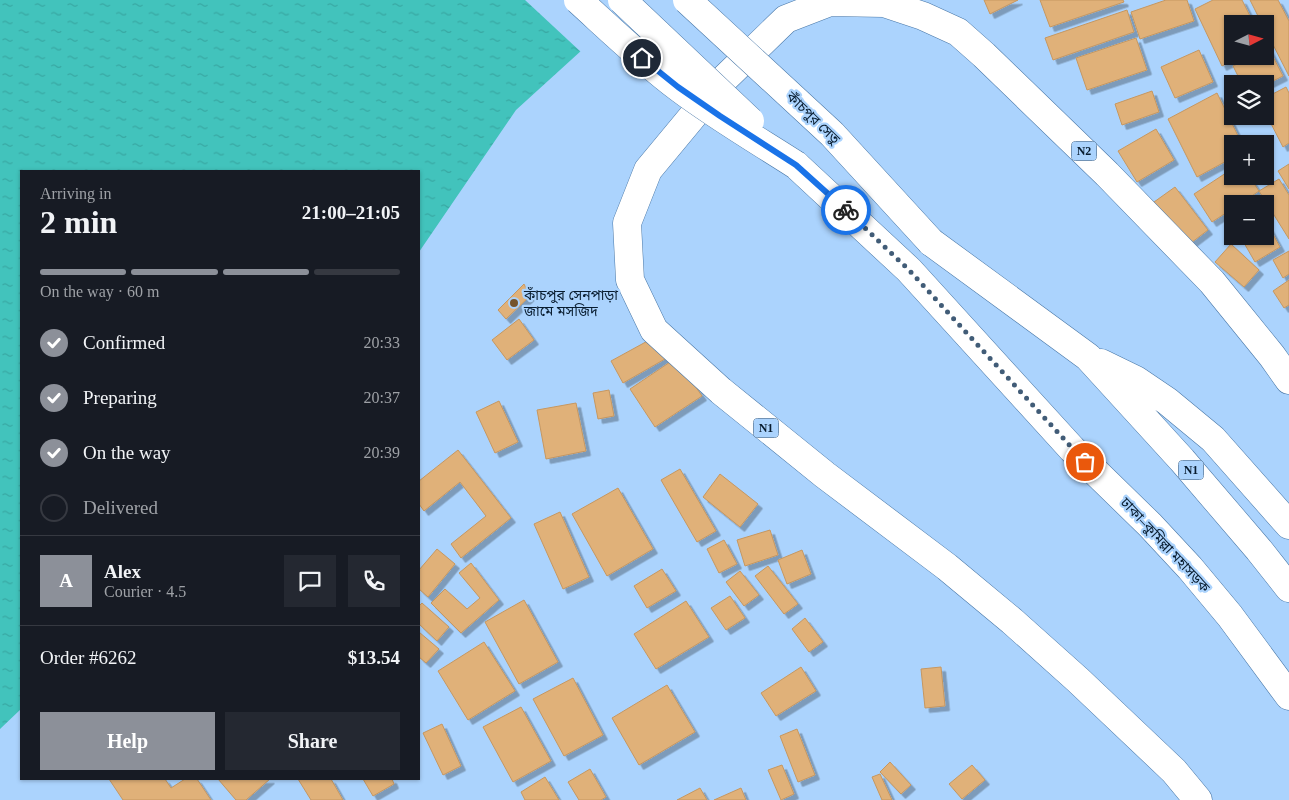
<!DOCTYPE html>
<meta charset="utf-8">
<style>
:root{--surface:#171b24;--page:#242831;--text:#f1f3f6;--muted:#9ea1a6;--line:#363941;--accent:#8c9099}
body{margin:0;font-family:"Times New Roman","Noto Sans Bengali",serif;background:var(--page);color:var(--text);height:100vh;display:flex;flex-direction:column;font-size:19px;white-space:nowrap}
*{box-sizing:border-box;margin:0}
p{font-size:16px;color:var(--muted)}
.icon{flex:none;width:28px;height:28px;fill:none;stroke:currentColor;stroke-width:2;stroke-linecap:round;stroke-linejoin:round}
.map{position:relative;flex:1;overflow:hidden}
.sheet{position:absolute;left:20px;top:170px;width:400px;height:610px;display:flex;flex-direction:column;background:var(--surface);border-radius:0px;box-shadow:0 1px 4px #0004}
.sheet>*{flex:none}
.needle{width:32px;rotate:84deg}
.tools{position:absolute;left:1224px;top:15px;display:grid;gap:10px}
.tools a{display:grid;place-items:center;width:50px;height:50px;border-radius:0px;background:var(--surface);box-shadow:0 1px 4px #0004;font-size:25px}
.pin{position:absolute;display:grid;place-items:center;width:42px;height:42px;color:#fff;margin:-21px;border:2px solid #fff;border-radius:50%;box-shadow:0 1px 5px #0007}
.courier{position:absolute;display:grid;place-items:center;width:50px;height:50px;margin:-25px;border:4px solid #1a73e8;border-radius:50%;background:#fff;color:#222;box-shadow:0 1px 6px #0007}
.head em{font-style:normal;font-weight:700}
.head div{display:flex;flex-direction:column-reverse}
.head{display:flex;align-items:center;justify-content:space-between;height:85px;padding:0 20px}
h1{font-size:32px;font-weight:700;line-height:38px}
.bar{display:grid;grid-template-columns:repeat(4,1fr);gap:8px 5px;align-content:center;height:60px;padding:0 20px}
.bar i{height:6px;border-radius:4px;background:var(--line)}
.bar .selected{background:var(--accent)}
.bar p{grid-column:span 4}
.line{display:flex;align-items:center;gap:12px;padding:0 20px;border-top:1px solid var(--line)}
.line div{flex:1}
.round{display:grid;place-items:center;flex:none;width:52px;height:52px;border-radius:0px;background:var(--page)}
ol{padding:0 20px;list-style:none}
li{display:flex;align-items:center;gap:15px;height:55px}
li p{margin-inline-start:auto}
li .icon{padding:5px;border-radius:50%;background:var(--accent);color:#fff;stroke-width:4}
li:last-child{color:var(--muted)}
li i{width:28px;height:28px;border:2px solid var(--line);border-radius:50%}
.button{display:flex;gap:10px;margin-top:auto;padding:10px 20px}
.button a{flex:1;height:58px;border-radius:0px;background:var(--accent);color:#fff;font-size:20px;font-weight:700;line-height:58px;text-align:center}
.button a+a{background:var(--page);color:var(--text)}
.map>svg:first-child{display:block}
</style>
<div class="map">
<svg width="1289" height="800" viewBox="0 0 1289 800">
<defs>
<pattern id="water-ripples" width="26" height="14" patternUnits="userSpaceOnUse" patternTransform="scale(1.25)"><rect width="26" height="14" fill="#42c3bc"/><path d="M2 4q2-2 4 0t4 0M15 11q2-2 4 0t4 0" fill="none" stroke="#38a7a2"/></pattern>
<filter id="shadow"><feDropShadow dx="4.5" dy="4.5" stdDeviation="0" flood-color="#0004"/></filter>
</defs>
<rect width="100%" height="100%" fill="#abd3fd"/>
<path fill="url(#water-ripples)" d="M 0,0 L 637,0 L 516,110 L 419,252 L 419,171 L 21,171 L 21,709 L 0,729 Z"/>
<path fill="#abd3fd" d="M 525,0 L 640,0 L 582,53 Z"/>
<path fill="#e0b179" stroke="#c69760" filter="url(#shadow)" d="M 984,0 L 1018,0 L 990,14 Z
M 1040,0 L 1123,0 L 1124,2 L 1050,27 Z
M 1166,0 L 1187,0 L 1194,21 L 1140,39 L 1131,12 Z
M 1213,0 L 1242,0 L 1254,24 L 1232,24 L 1232,56 L 1242,56 L 1222,66 L 1195,9 Z
M 1250,0 L 1278,0 L 1289,21 L 1289,76 L 1265,29 L 1265,24 L 1262,24 Z
M 1127,10 L 1134,32 L 1053,60 L 1045,38 Z
M 1136,38 L 1147,70 L 1087,90 L 1076,58 Z
M 1269,49 L 1283,76 L 1265,85 L 1242,84 L 1233,66 L 1254,56 L 1265,56 L 1265,51 Z
M 1199,50 L 1213,82 L 1175,98 L 1161,67 Z
M 1286,87 L 1289,93 L 1289,143 L 1283,147 L 1265,112 L 1265,98 Z
M 1152,91 L 1159,112 L 1122,125 L 1115,104 Z
M 1217,93 L 1242,144 L 1232,144 L 1232,158 L 1197,177 L 1168,119 Z
M 1156,129 L 1174,160 L 1137,182 L 1118,151 Z
M 1289,164 L 1289,189 L 1278,171 Z
M 1232,169 L 1232,176 L 1249,176 L 1259,191 L 1240,204 L 1232,204 L 1232,209 L 1212,222 L 1194,194 Z
M 1279,179 L 1289,195 L 1289,239 L 1259,191 Z
M 1175,187 L 1208,230 L 1187,246 L 1154,202 Z
M 1265,220 L 1280,247 L 1255,262 L 1240,236 L 1265,236 Z
M 1231,244 L 1259,270 L 1244,287 L 1215,262 Z
M 1289,251 L 1289,274 L 1283,278 L 1273,260 Z
M 1289,280 L 1289,305 L 1284,308 L 1273,291 Z
M 524,284 L 530,296 L 506,319 L 498,310 Z
M 519,319 L 534,340 L 507,360 L 492,340 Z
M 653,338 L 665,359 L 623,383 L 611,361 Z
M 676,358 L 702,396 L 655,427 L 630,389 Z
M 609,390 L 614,416 L 598,419 L 593,393 Z
M 499,401 L 518,442 L 495,453 L 476,412 Z
M 576,403 L 586,451 L 546,459 L 537,410 Z
M 458,450 L 511,518 L 461,558 L 451,544 L 486,516 L 460,482 L 424,511 L 419,504 L 419,481 Z
M 680,469 L 716,531 L 697,542 L 661,480 Z
M 720,474 L 758,504 L 740,527 L 703,497 Z
M 618,488 L 653,549 L 607,576 L 572,514 Z
M 560,512 L 589,577 L 563,589 L 534,524 Z
M 770,530 L 778,555 L 745,566 L 737,540 Z
M 724,540 L 737,564 L 719,573 L 707,549 Z
M 437,549 L 455,564 L 428,597 L 419,589 L 419,570 Z
M 802,550 L 811,574 L 787,584 L 778,560 Z
M 471,563 L 499,600 L 461,633 L 431,603 L 445,589 L 467,609 L 480,598 L 459,573 Z
M 768,566 L 798,604 L 784,614 L 755,576 Z
M 662,569 L 676,591 L 647,608 L 634,586 Z
M 740,571 L 759,595 L 744,606 L 726,582 Z
M 730,596 L 745,618 L 726,630 L 711,608 Z
M 524,600 L 558,662 L 519,684 L 485,622 Z
M 686,601 L 709,637 L 656,669 L 634,634 Z
M 422,603 L 449,627 L 437,641 L 419,624 L 419,606 Z
M 805,618 L 823,642 L 809,652 L 792,629 Z
M 419,632 L 439,649 L 426,663 L 419,657 Z
M 484,642 L 515,691 L 468,720 L 438,671 Z
M 801,667 L 816,691 L 776,716 L 761,693 Z
M 941,667 L 945,706 L 925,708 L 921,669 Z
M 573,678 L 603,735 L 564,756 L 533,699 Z
M 667,685 L 695,732 L 639,765 L 612,718 Z
M 521,707 L 551,761 L 513,782 L 483,727 Z
M 442,724 L 461,766 L 443,775 L 423,733 Z
M 797,729 L 815,775 L 798,782 L 780,736 Z
M 890,762 L 911,785 L 901,794 L 880,772 Z
M 782,765 L 794,794 L 781,800 L 768,770 Z
M 972,765 L 985,780 L 962,799 L 949,784 Z
M 590,769 L 606,797 L 601,800 L 579,800 L 568,782 Z
M 880,774 L 892,800 L 882,800 L 872,777 Z
M 545,777 L 559,800 L 525,800 L 521,792 Z
M 109,779 L 165,779 L 171,788 L 185,779 L 197,779 L 211,800 L 123,800 Z
M 218,779 L 270,779 L 246,800 L 236,800 Z
M 298,779 L 331,779 L 343,800 L 311,800 Z
M 363,779 L 392,779 L 394,784 L 373,796 Z
M 700,788 L 707,800 L 677,800 Z
M 741,788 L 746,800 L 714,800 Z"/>
<g fill="none" stroke-linecap="round" stroke-linejoin="round">
<defs>
<path id="trunk" d="M 796,165 L 909,270 L 1072,449 L 1150,525 L 1190,568 L 1230,616 L 1289,696
M 931,242 L 1088,357 L 1182,460 L 1259,550 L 1289,588
M 1101,363 L 1136,380 L 1167,401 L 1213,439 L 1289,525
M 1198,800 L 1174,771 L 1078,680 L 1012,621 L 947,567 L 825,475 L 721,391 L 654,330 L 630,280 L 627,223 L 648,170 L 721,82 L 786,19 L 830,2 L 884,3 L 923,16 L 958,32 L 984,55 L 1107,174 L 1212,282 L 1272,356 L 1289,380"/>
</defs>
<use href="#trunk" stroke="#4877a7" stroke-width="29"/>
<use href="#trunk" stroke="#fff" stroke-width="28"/>
<defs>
<path id="trunk-bridge" d="M 578,0 C 611,30 643,61 679,88 C 716,116 757,140 796,165
M 622,0 L 750,121
M 687,0 L 832,134 L 931,242"/>
</defs>
<use href="#trunk-bridge" stroke="#4877a7" stroke-width="29" stroke-linecap="butt"/>
<use href="#trunk-bridge" stroke="#fff" stroke-width="28"/>
</g>
<g fill="none" stroke-linecap="round" stroke-linejoin="round">
<path stroke="#415c77" stroke-width="5" stroke-dasharray="0 9" d="M 846,210 L 909,270 L 1085,462"/>
<path stroke="#1a73e8" stroke-width="6" d="M 642,58 L 678,87 L 720,116 L 796,165 L 846,210"/>
</g>
<circle fill="#75542b" stroke="#abd3fd" stroke-width="2" cx="514" cy="303" r="5"/>
<g text-anchor="middle" dominant-baseline="central" stroke-width="4.5" stroke-linejoin="round" paint-order="stroke">
<g fill="#abd3fd" stroke="#39536d" stroke-width="1">
<rect x="1071.5" y="141.5" width="25" height="19" rx="4"/>
<rect x="753.5" y="418.5" width="25" height="19" rx="4"/>
<rect x="1178.5" y="460.5" width="25" height="19" rx="4"/>
</g>
<g font-size="12" font-weight="bold" fill="#081c2f">
<text x="1084" y="151">N2</text>
<text x="766" y="428">N1</text>
<text x="1191" y="470">N1</text>
</g>
<g font-size="14" fill="#081c2f" stroke="#abd3fd">
<text transform="translate(813 118) rotate(44)">কাঁচপুর সেতু</text>
<text transform="translate(1165 545) rotate(47)">ঢাকা–কুমিল্লা মহাসড়ক</text>
</g>
<g font-size="14" fill="#081c2f" stroke="#abd3fd" text-anchor="start">
<text x="524" y="295">কাঁচপুর সেনপাড়া<tspan x="524" dy="16">জামে মসজিদ</tspan></text>
</g>
</g>
</svg>
<div class="tools">
<a><svg class="needle" viewBox="-14 -14 28 28"><path d="M0-13l5 13h-10z" fill="#e53935"/><path d="M0 13l5-13h-10z" fill="#9ea1a6"/></svg></a>
<a><svg class="icon" aria-label="layers" viewBox="0 0 24 24"><path d="M12 4l9 5-9 5-9-5zM3 14l9 5 9-5"/></svg></a>
<a>+</a>
<a>−</a>
</div>
<div class="pin" style="left:1085px;top:462px;background:#ea580c"><svg class="icon" aria-label="bag" viewBox="0 0 24 24"><path d="M5 8h14l-1 12H6zM9 8a3 3 0 0 1 6 0"/></svg></div>
<div class="pin" style="left:642px;top:58px;background:#1f2937"><svg class="icon" aria-label="home" viewBox="0 0 24 24"><path d="M3 11l9-7 9 7M6 9v11h12V9"/></svg></div>
<div class="courier" style="left:846px;top:210px"><svg class="icon" aria-label="bike" viewBox="0 0 24 24"><circle cx="6" cy="16" r="4"/><circle cx="18" cy="16" r="4"/><path d="M6 16l4-8h5l3 8M10 8l3 8H6M13 5h3"/></svg></div>
<section class="sheet">
<div class="head"><div><h1>2 min</h1><p>Arriving in</p></div><em>21:00–21:05</em></div>
<div class="bar"><i class="selected"></i><i class="selected"></i><i class="selected"></i><i></i><p>On the way · 60 m</p></div>
<ol>
<li><svg class="icon" aria-label="check" viewBox="0 0 24 24"><path d="M5 12l5 5 9-10"/></svg>Confirmed<p>20:33</p></li>
<li><svg class="icon" aria-label="check" viewBox="0 0 24 24"><path d="M5 12l5 5 9-10"/></svg>Preparing<p>20:37</p></li>
<li><svg class="icon" aria-label="check" viewBox="0 0 24 24"><path d="M5 12l5 5 9-10"/></svg>On the way<p>20:39</p></li>
<li><i></i>Delivered</li>
</ol>
<div class="line" style="height:90px"><b class="round" style="background:var(--accent);color:#fff">A</b><div><b>Alex</b><p>Courier · 4.5</p></div><a class="round"><svg class="icon" aria-label="chat" viewBox="0 0 24 24"><path d="M4 5h16v11H9l-5 4z"/></svg></a><a class="round"><svg class="icon" aria-label="phone" viewBox="0 0 24 24"><path d="M5 4h4l2 5-3 2q2 4 5 5l2-3 5 2v4C11 20 4 13 5 4z"/></svg></a></div>
<div class="line" style="height:65px"><div>Order #6262</div><b>$13.54</b></div>
<div class="button"><a>Help</a><a>Share</a></div>
</section>
</div>
